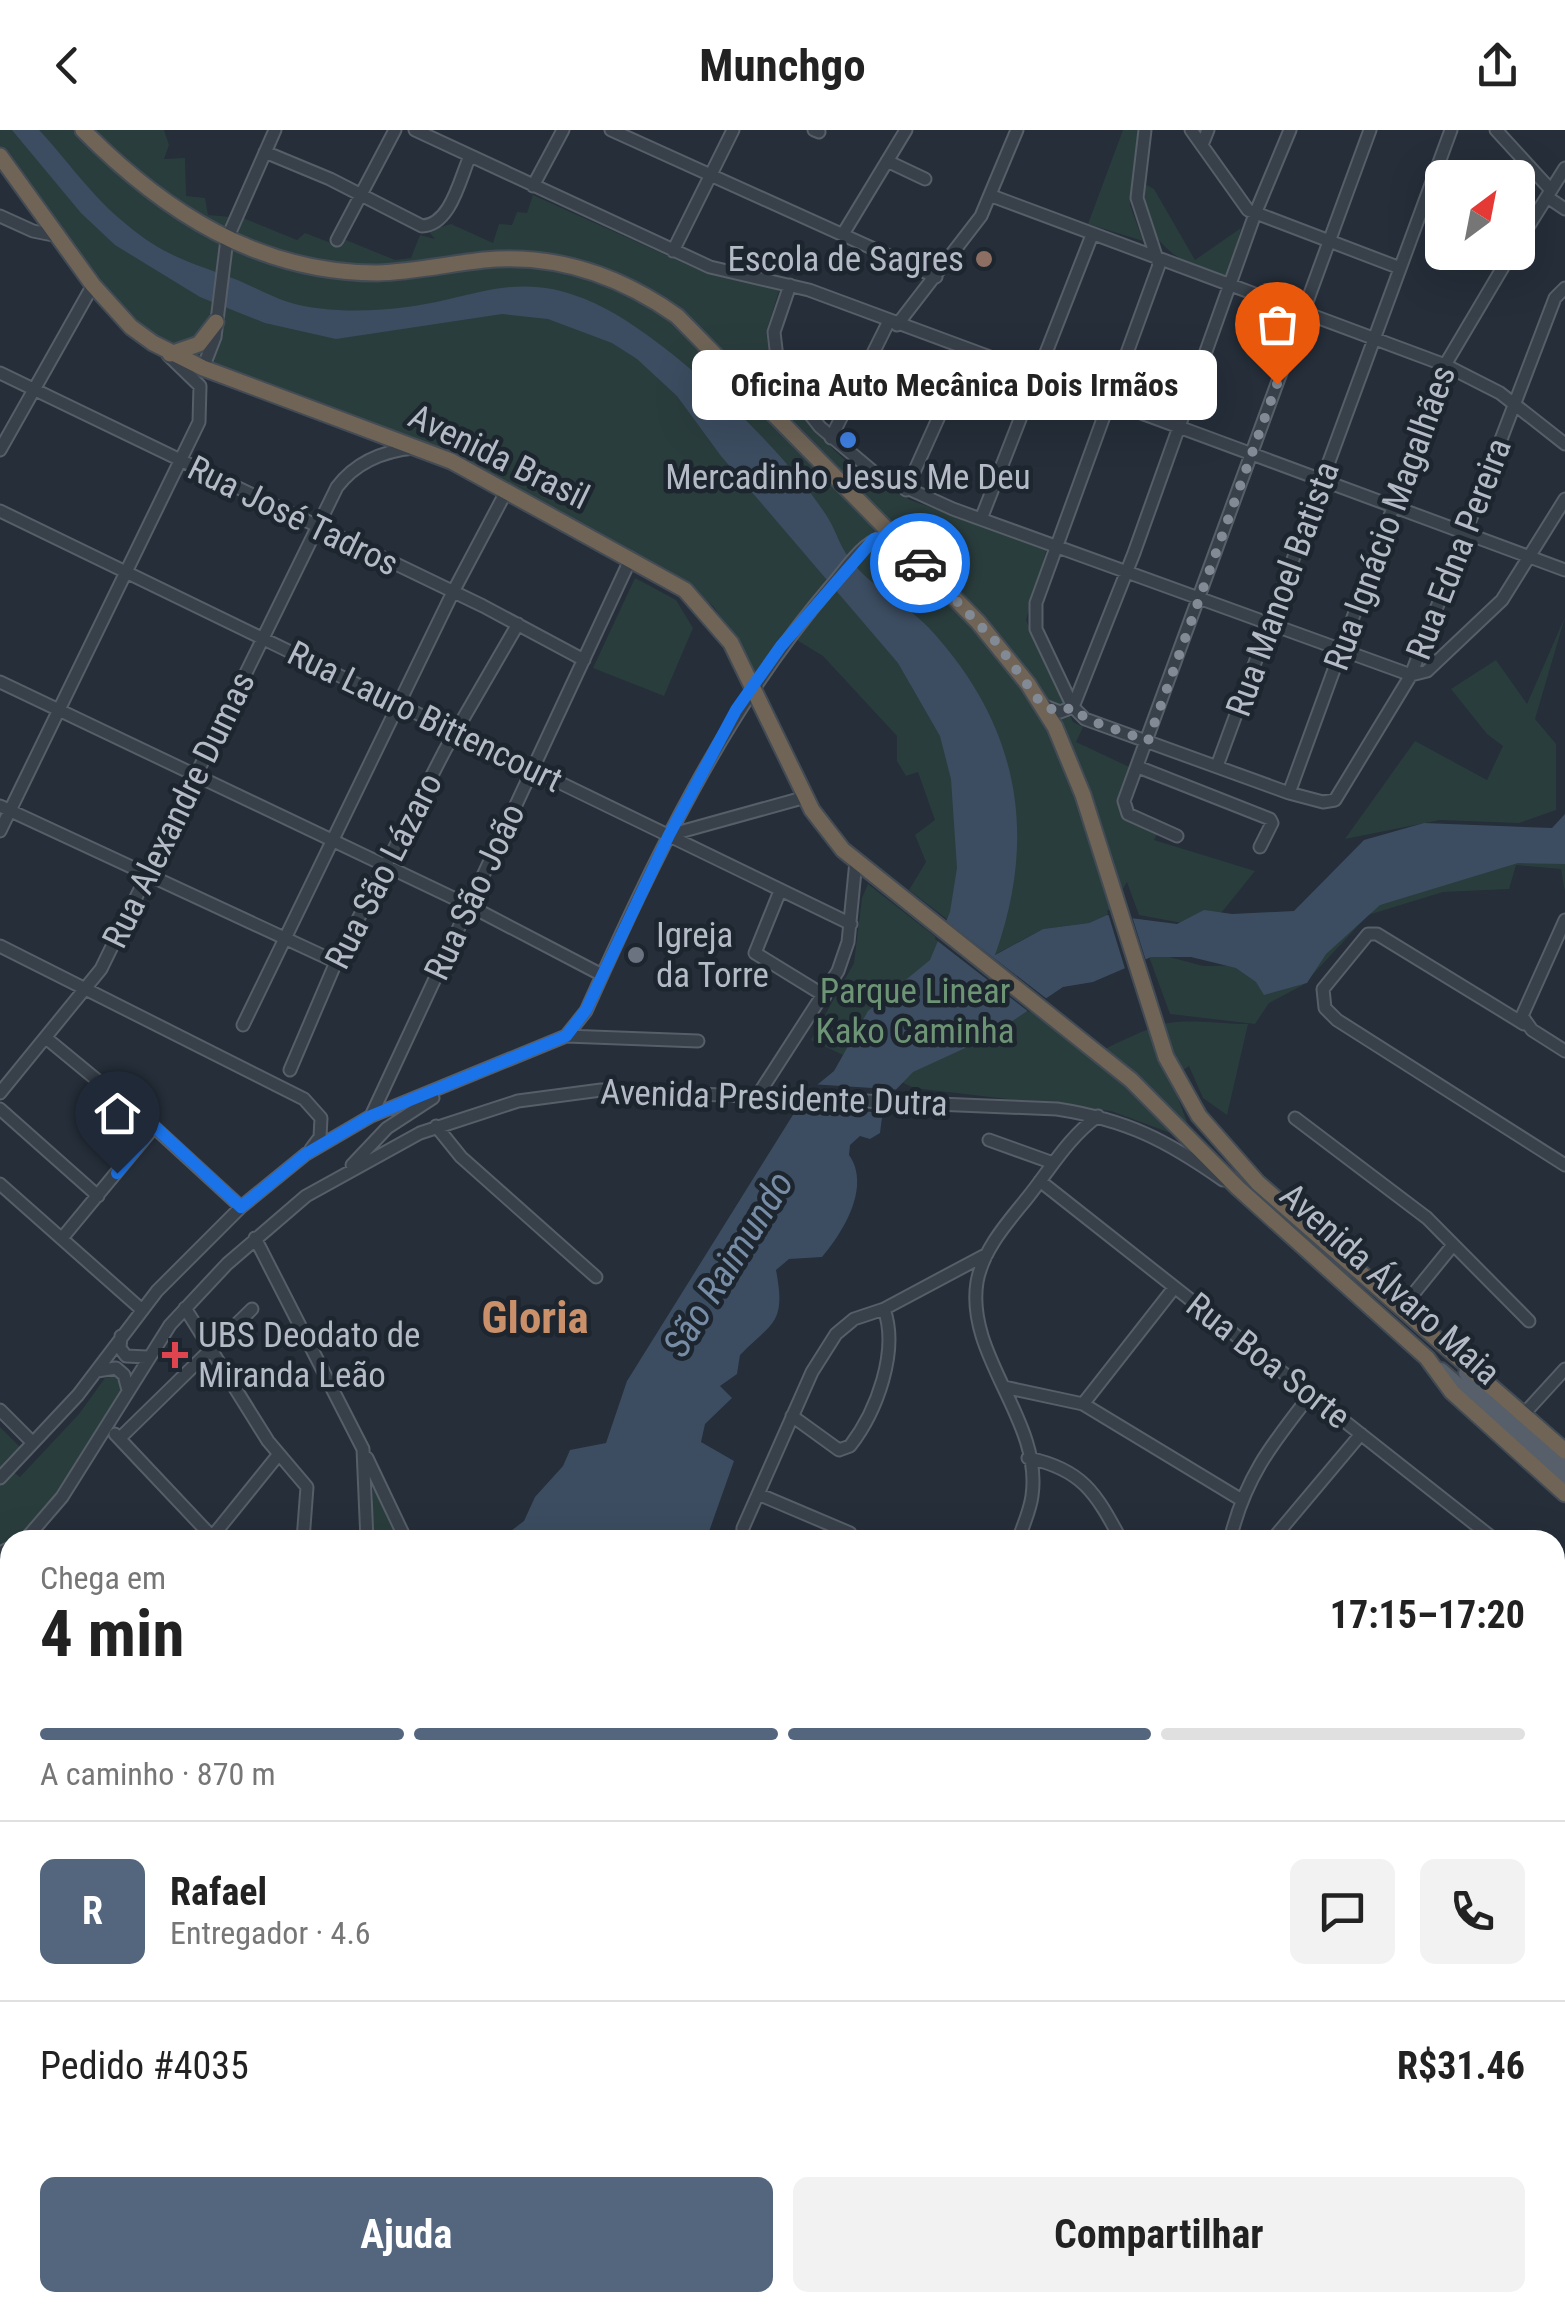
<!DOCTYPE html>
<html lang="pt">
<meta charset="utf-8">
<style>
:root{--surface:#fff;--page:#f2f2f2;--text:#222;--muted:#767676;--line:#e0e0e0;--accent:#54667e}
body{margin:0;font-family:"Roboto Condensed",sans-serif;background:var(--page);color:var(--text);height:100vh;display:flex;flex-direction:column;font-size:38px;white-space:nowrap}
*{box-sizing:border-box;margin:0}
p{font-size:32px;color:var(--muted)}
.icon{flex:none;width:55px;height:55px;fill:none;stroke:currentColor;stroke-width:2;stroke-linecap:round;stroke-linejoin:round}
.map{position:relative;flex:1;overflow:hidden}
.side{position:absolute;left:0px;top:1400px;width:1565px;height:782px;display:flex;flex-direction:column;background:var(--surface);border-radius:30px 30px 0 0;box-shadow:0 10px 40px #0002}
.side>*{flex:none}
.needle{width:65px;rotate:32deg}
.controls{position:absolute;left:1425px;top:30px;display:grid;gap:20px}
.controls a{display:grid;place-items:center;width:110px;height:110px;border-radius:15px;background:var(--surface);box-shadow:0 10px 40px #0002;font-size:50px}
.pin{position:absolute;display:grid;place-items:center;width:85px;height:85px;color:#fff;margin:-102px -42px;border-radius:50% 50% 50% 0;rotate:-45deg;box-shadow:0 0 10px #0007}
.pin .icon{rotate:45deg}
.courier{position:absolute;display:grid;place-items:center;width:100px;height:100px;margin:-50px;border:8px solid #1a73e8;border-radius:50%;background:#fff;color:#222;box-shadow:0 2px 12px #0007}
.bubble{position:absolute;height:70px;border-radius:15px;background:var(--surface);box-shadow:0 10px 40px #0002;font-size:32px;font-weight:700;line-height:70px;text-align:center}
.overview em{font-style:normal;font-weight:700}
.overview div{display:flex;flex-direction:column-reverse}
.overview{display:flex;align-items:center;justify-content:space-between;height:170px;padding:0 40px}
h1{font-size:65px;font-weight:700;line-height:75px}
.bar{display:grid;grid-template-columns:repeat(4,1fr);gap:15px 10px;align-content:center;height:120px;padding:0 40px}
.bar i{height:12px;border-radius:8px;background:var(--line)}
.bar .active{background:var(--accent)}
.bar p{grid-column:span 4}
.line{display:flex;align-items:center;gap:25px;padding:0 40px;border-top:2px solid var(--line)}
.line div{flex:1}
.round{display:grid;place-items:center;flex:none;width:105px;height:105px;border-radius:15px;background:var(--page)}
.primary-button{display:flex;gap:20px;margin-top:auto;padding:20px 40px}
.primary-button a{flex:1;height:115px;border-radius:15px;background:var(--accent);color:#fff;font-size:40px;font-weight:700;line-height:115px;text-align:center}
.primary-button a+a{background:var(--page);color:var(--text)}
header{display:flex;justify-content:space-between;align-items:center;height:130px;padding:0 40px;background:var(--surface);font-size:45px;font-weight:700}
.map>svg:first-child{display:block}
</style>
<header><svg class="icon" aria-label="back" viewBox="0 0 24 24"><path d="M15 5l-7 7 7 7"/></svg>Munchgo<svg class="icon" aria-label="share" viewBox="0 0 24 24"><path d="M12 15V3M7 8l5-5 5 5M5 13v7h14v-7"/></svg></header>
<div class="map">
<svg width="1565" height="2182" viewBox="0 0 1565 2182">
<rect width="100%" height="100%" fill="#252e39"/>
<path fill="#2a3d3d" d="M 0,0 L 164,0 L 169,15 L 164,29 L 185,28 L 186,66 L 205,68 L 208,85 L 243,88 L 297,110 L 305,103 L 336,115 L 341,108 L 395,130 L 411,128 L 420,105 L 435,109 L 428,101 L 451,94 L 493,113 L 499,94 L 512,95 L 517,82 L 527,83 L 533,65 L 699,140 L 780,158 L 766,202 L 774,252 L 834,320 L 856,340 L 910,370 L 1047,418 L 1026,490 L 1073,592 L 1083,597 L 1076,612 L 1140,642 L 1125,682 L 1160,698 L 1154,710 L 1255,741 L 1209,798 L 1139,785 L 1127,752 L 1107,785 L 1089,793 L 1043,799 L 994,825 L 909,760 L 926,732 L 915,705 L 935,690 L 918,642 L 906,646 L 897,631 L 897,606 L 823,526 L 787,504 L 755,544 L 744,520 L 713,476 L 637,424 L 466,331 L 208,234 L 155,205 L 100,158 L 0,19 Z
M 1123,0 L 1144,0 L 1130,75 L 1143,111 L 1088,94 Z
M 1145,54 L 1154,59 L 1195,130 L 1241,98 L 1227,151 C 1179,130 1141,117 1145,54 Z
M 635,448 L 676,470 L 693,498 L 664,566 L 593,538 Z
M 1565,487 L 1535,589 L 1556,614 L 1556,680 L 1519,693 L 1440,690 L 1345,709 L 1415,611 L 1487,650 L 1503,616 L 1487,604 L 1451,559 L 1496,530 L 1527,574 Z
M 1565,727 L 1565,762 L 1561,739 L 1516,735 L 1509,759 L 1443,762 L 1368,785 L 1303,855 L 1269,873 L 1255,894 L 1170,884 L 1147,821 L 1203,836 L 1274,835 L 1362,743 Z
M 868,754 L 1090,928 C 1102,919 1153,895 1169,893 C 1193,889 1223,894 1248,894 L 1227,985 L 1203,968 L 1189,936 L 1171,949 L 1189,998 L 1176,1005 L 1111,981 L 914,958 L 811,910 L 854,833 L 862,768 Z
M 117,1246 L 125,1262 L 87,1323 L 25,1409 L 10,1410 L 0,1418 L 0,1354 L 12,1341 L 20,1347 L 79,1284 L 105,1248 Z
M 0,1297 L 24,1321 L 0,1346 Z
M 373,1356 L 400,1410 L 373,1410 Z"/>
<path fill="#3c4d61" d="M 12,0 L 39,0 C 68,31 92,67 126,94 C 162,125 189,132 232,148 C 251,155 269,166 288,172 C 323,183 371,182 407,177 C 474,169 514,140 585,169 C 659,198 784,318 828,388 C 835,399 838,411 845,422 C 865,455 902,470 928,497 C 1018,593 1039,703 995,825 L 1043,799 L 1089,793 L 1107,785 L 1177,794 L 1204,780 L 1232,784 L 1294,781 L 1364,710 L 1424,693 L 1552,698 L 1565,684 L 1565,734 L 1518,733 L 1380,775 L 1326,824 L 1307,853 L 1264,865 L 1256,852 L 1236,838 L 1191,827 L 1151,827 L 1093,852 L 1063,857 L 987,908 L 913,942 L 884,972 L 880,1003 L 870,1009 L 860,1006 L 850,1015 L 849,1025 C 871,1056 844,1101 822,1127 L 789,1129 L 776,1140 C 786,1193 774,1191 740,1225 L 737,1244 L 720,1256 L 732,1268 L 705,1294 L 701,1312 L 734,1331 L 706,1410 L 499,1410 L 524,1391 L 535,1367 L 563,1336 L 570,1320 L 606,1313 L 627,1251 L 806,964 L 834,941 L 868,881 L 930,830 L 950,782 L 957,738 L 951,649 L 940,606 L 898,533 L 721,326 L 677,266 L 637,229 L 612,213 L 548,189 L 502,184 L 336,209 L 265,193 L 200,167 L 115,115 L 81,83 Z
M 110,2173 L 110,2172 L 453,2173 L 440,2182 L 108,2182 Z
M 522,2173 L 689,2172 L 689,2182 L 545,2182 Z"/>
<path fill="#252e39" d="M 1107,780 L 1131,783 L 1147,834 L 1126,842 Z
M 942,788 L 1047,869 L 1029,882 L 935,809 Z
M 810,954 L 903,960 L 889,974 L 888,983 L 792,977 Z"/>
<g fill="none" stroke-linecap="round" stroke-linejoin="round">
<path stroke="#3c4d61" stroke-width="2.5" d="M 928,2172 L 1166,2175"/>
<defs>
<path id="minor" d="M 415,0 L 710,137 L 809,160 L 1565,440
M 611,0 L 936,147
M 814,0 L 819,2
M 1191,0 L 1248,80 L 1400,138
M 1496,0 L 1551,60
M 1202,15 L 1208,0
M 265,22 L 330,49 L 422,96 C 451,95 460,48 470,26
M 887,31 L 925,49
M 533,56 L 563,0
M 992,66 L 1445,235 L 1500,263 L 1565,314
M 1547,67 L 1565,79
M 0,86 L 33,101 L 58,106
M 843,104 L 906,0
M 337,110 L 395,0
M 1518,113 L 1565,38
M 673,121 L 733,0
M 790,155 L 774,202 L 779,245 L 820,297 L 876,344 L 953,379 L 1411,545 L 1427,541 L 1502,470 L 1565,369
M 897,195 L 981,86 L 1017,0
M 203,238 L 215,207 L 227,109 L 275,0
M 0,243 L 483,476 L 584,530
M 831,308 L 888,193
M 0,320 L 93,155
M 906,360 L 968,222
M 0,381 L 851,794
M 981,389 L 1092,105
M 0,552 L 468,775 L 602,845
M 1042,575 L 1060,582 L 1073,577 L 1085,589 L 1289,663 L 1323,672 L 1335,670 L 1411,545 L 1555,168 L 1565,158
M 1073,577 L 1134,423 L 1255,84 L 1290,0
M 1073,577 L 1036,499 L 1036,473 L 1159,135 L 1137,68 L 1145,0
M 1217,636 L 1451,0
M 1138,637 L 1270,689 L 1272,693 L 1260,717
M 1289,663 L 1445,235 L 1512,122
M 0,676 L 336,832
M 0,701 L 199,292 L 200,256 L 168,225
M 669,705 L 806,667
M 1177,706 L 1128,684 L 1124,671 L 1370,0
M 780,761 L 755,823 L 825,866
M 1565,790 L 1522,886 L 1532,900 L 1565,921
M 0,816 L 304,969 L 321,988 L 320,1007 L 311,1019
M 1524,894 L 1377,804 L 1368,804 L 1323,859 L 1325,878 L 1337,890 L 1565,1035
M 243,895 L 453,462 L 507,360
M 566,906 L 698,911
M 46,908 L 154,997 L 241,1077
M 290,940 L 336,832 L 445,620 L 518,494
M 0,963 L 101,839 L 337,357 C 356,332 383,321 414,318
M 758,965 L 838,841 L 848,812 L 856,731
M 0,979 L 98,1066
M 371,986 L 631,428
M 1295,988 L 1427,1088 L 1529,1191
M 436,996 L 461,1027 L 596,1147
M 989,1010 L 1053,1033
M 352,1035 L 387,998 L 433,968
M 1040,1051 L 1495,1410
M 0,1054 L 141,1179
M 63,1107 L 154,997
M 255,1108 L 363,1319 L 367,1410
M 185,1178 L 268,1311 L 307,1357 L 303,1410
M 1401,1179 L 1453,1115
M 121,1206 L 120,1218 L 126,1226 L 147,1227
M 97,1241 L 116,1238 L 124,1245 L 128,1260
M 1004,1257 L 1083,1274 L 1240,1369
M 1083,1274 L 1174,1158
M 0,1280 L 33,1313
M 1523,1285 L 1565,1239
M 792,1286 L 839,1320 L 850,1316 C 877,1281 899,1221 884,1179
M 115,1304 L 215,1410
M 120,1308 L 252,1179
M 367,1328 L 406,1410
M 1028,1328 C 1082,1339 1096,1363 1121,1410
M 0,1348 L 78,1265 L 157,1161 L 241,1077 L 306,1024 L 371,986 L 566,906 L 586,881 C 654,730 723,582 831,456 C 848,437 866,404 894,406
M 758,1364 L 850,1403
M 212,1407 L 279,1324
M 25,1410 L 62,1367 L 170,1195 L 227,1134 L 306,1066 L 420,1003 L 518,971 L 601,960 L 1057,979 C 1127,990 1166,1010 1223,1050
M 742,1410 L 743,1398 L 812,1242 L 836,1204 L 854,1189 L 884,1179 L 987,1124
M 1018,1410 C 1023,1396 1030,1381 1032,1366 C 1043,1291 965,1226 977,1152 C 983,1119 1008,1092 1028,1067 C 1051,1038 1068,1008 1098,986
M 1230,1410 C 1245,1347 1272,1314 1311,1264
M 1272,1410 L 1361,1304
M 0,1423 L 10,1418
M 0,1440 L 10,1428
M 1555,1456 L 1565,1464
M 0,1468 L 10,1478
M 0,1560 L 10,1568
M 1555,1644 L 1565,1649
M 0,1693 L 10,1704
M 1555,1795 L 1565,1802
M 0,1812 L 10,1801
M 1555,1905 L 1565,1910
M 0,1954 L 10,1944
M 0,1990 L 10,1977
M 0,2043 L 10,2043
M 0,2116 L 10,2104
M 1555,2127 L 1565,2137
M 1187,2182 L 1188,2172"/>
<path id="major" d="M 1441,1240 L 1565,1348
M 1466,1243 L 1565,1333"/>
<path id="highway" d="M 83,0 C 163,81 258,143 377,143 C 413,142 448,134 484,130 C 556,123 619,145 677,186 L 978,492 L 1028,554 L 1055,597 L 1083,665 L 1166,927 L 1199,986 L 1258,1053 L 1565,1321
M 0,26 L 93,155 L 131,197 L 153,213 L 203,238 L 451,331 L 685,460 L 731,513 L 812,680 L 843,720 L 1131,950 L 1238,1058 L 1427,1228 L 1452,1262 L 1565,1364
M 170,224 L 199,214 L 216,192
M 1555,1838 L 1565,1823
M 1555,1897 L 1565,1881
M 1345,2182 L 1351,2172
M 1381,2182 L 1386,2172"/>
</defs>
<use href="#minor" stroke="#565e68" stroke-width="15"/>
<use href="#major" stroke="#414953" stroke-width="18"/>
<use href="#highway" stroke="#434b55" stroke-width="19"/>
<use href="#minor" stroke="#38404a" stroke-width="11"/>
<use href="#major" stroke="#565f6a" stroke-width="14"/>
<use href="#highway" stroke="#6f6456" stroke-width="15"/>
</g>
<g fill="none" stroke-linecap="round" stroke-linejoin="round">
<path stroke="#828a95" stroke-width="10" stroke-dasharray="0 18" d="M 920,433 L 996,512 L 1043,576 L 1060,582 L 1073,577 L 1086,589 L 1148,611 L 1277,254"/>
<path stroke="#1a73e8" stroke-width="12" d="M 117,1043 L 154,996 L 241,1077 L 306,1024 L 371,986 L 566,906 L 586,880 L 669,705 L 736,580 L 781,516 L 874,409 L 894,406 L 920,433"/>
</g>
<circle fill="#8d6e63" stroke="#1d252f" stroke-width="4" cx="984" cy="129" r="10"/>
<circle fill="#3f7fe0" stroke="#1d252f" stroke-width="4" cx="848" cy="310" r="10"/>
<circle fill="#6b7280" stroke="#1d252f" stroke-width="4" cx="636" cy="825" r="10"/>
<path fill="#e0444e" stroke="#1d252f" stroke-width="4" d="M170 1210h10v10h10v10h-10v10h-10v-10h-10v-10h10z"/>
<g text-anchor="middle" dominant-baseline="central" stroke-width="9" stroke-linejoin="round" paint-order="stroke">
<g font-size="35" fill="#b4bbc6" stroke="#1d252f" text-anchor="start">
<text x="964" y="129" text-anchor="end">Escola de Sagres</text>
<text x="848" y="347" text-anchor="middle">Mercadinho Jesus Me Deu</text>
<text x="656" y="805">Igreja<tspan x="656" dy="40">da Torre</tspan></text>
<text x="198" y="1205">UBS Deodato de<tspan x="198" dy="40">Miranda Leão</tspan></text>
</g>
<g font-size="35" fill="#b4bbc6" stroke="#1d252f">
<text transform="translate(499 327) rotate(26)">Avenida Brasil</text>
<text transform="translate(293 386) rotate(26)">Rua José Tadros</text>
<text transform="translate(1390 388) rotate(-70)">Rua Ignácio Magalhães</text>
<text transform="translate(1459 419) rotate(-69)">Rua Edna Pereira</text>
<text transform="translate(1283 459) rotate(-70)">Rua Manoel Batista</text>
<text transform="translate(425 587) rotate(26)">Rua Lauro Bittencourt</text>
<text transform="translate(179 680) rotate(-64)">Rua Alexandre Dumas</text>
<text transform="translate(384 741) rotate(-63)">Rua São Lázaro</text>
<text transform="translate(475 762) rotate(-65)">Rua São João</text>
<text transform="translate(774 968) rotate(2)">Avenida Presidente Dutra</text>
<text transform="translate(1390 1154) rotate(42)">Avenida Álvaro Maia</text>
<text transform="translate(1268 1231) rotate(38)">Rua Boa Sorte</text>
</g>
<g font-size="35" fill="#6d9475" stroke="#1d252f">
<text x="915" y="861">Parque Linear<tspan x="915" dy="40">Kako Caminha</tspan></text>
</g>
<g font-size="38" font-style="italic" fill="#778da6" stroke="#1d252f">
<text transform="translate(728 1134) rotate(-58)">São Raimundo</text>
</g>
<g font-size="45" font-weight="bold" fill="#ca906a" stroke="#1d252f">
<text x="535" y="1187">Gloria</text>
</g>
</g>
</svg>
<div class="controls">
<a><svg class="needle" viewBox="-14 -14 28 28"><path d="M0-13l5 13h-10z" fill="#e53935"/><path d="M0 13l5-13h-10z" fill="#767676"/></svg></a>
</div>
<div class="pin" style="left:1277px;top:254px;background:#ea580c"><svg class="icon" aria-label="bag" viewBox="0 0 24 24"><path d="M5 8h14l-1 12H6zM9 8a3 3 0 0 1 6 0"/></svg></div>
<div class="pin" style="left:117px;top:1043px;background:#1f2937"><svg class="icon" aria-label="home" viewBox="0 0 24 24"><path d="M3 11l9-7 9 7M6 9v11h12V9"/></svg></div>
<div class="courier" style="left:920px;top:433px"><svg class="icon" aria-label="car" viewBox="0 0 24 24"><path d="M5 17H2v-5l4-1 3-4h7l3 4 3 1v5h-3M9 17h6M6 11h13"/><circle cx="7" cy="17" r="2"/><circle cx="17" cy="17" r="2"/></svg></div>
<div class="bubble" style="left:692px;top:220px;width:525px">Oficina Auto Mecânica Dois Irmãos</div>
<section class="side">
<div class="overview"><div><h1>4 min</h1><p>Chega em</p></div><em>17:15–17:20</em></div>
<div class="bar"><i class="active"></i><i class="active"></i><i class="active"></i><i></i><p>A caminho · 870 m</p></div>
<div class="line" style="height:180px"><b class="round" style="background:var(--accent);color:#fff">R</b><div><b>Rafael</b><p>Entregador · 4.6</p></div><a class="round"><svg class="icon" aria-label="chat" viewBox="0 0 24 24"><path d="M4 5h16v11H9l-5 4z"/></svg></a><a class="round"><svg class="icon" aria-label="phone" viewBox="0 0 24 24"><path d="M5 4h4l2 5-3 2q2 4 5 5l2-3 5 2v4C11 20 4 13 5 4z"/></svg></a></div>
<div class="line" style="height:130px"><div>Pedido #4035</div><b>R$31.46</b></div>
<div class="primary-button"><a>Ajuda</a><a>Compartilhar</a></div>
</section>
</div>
